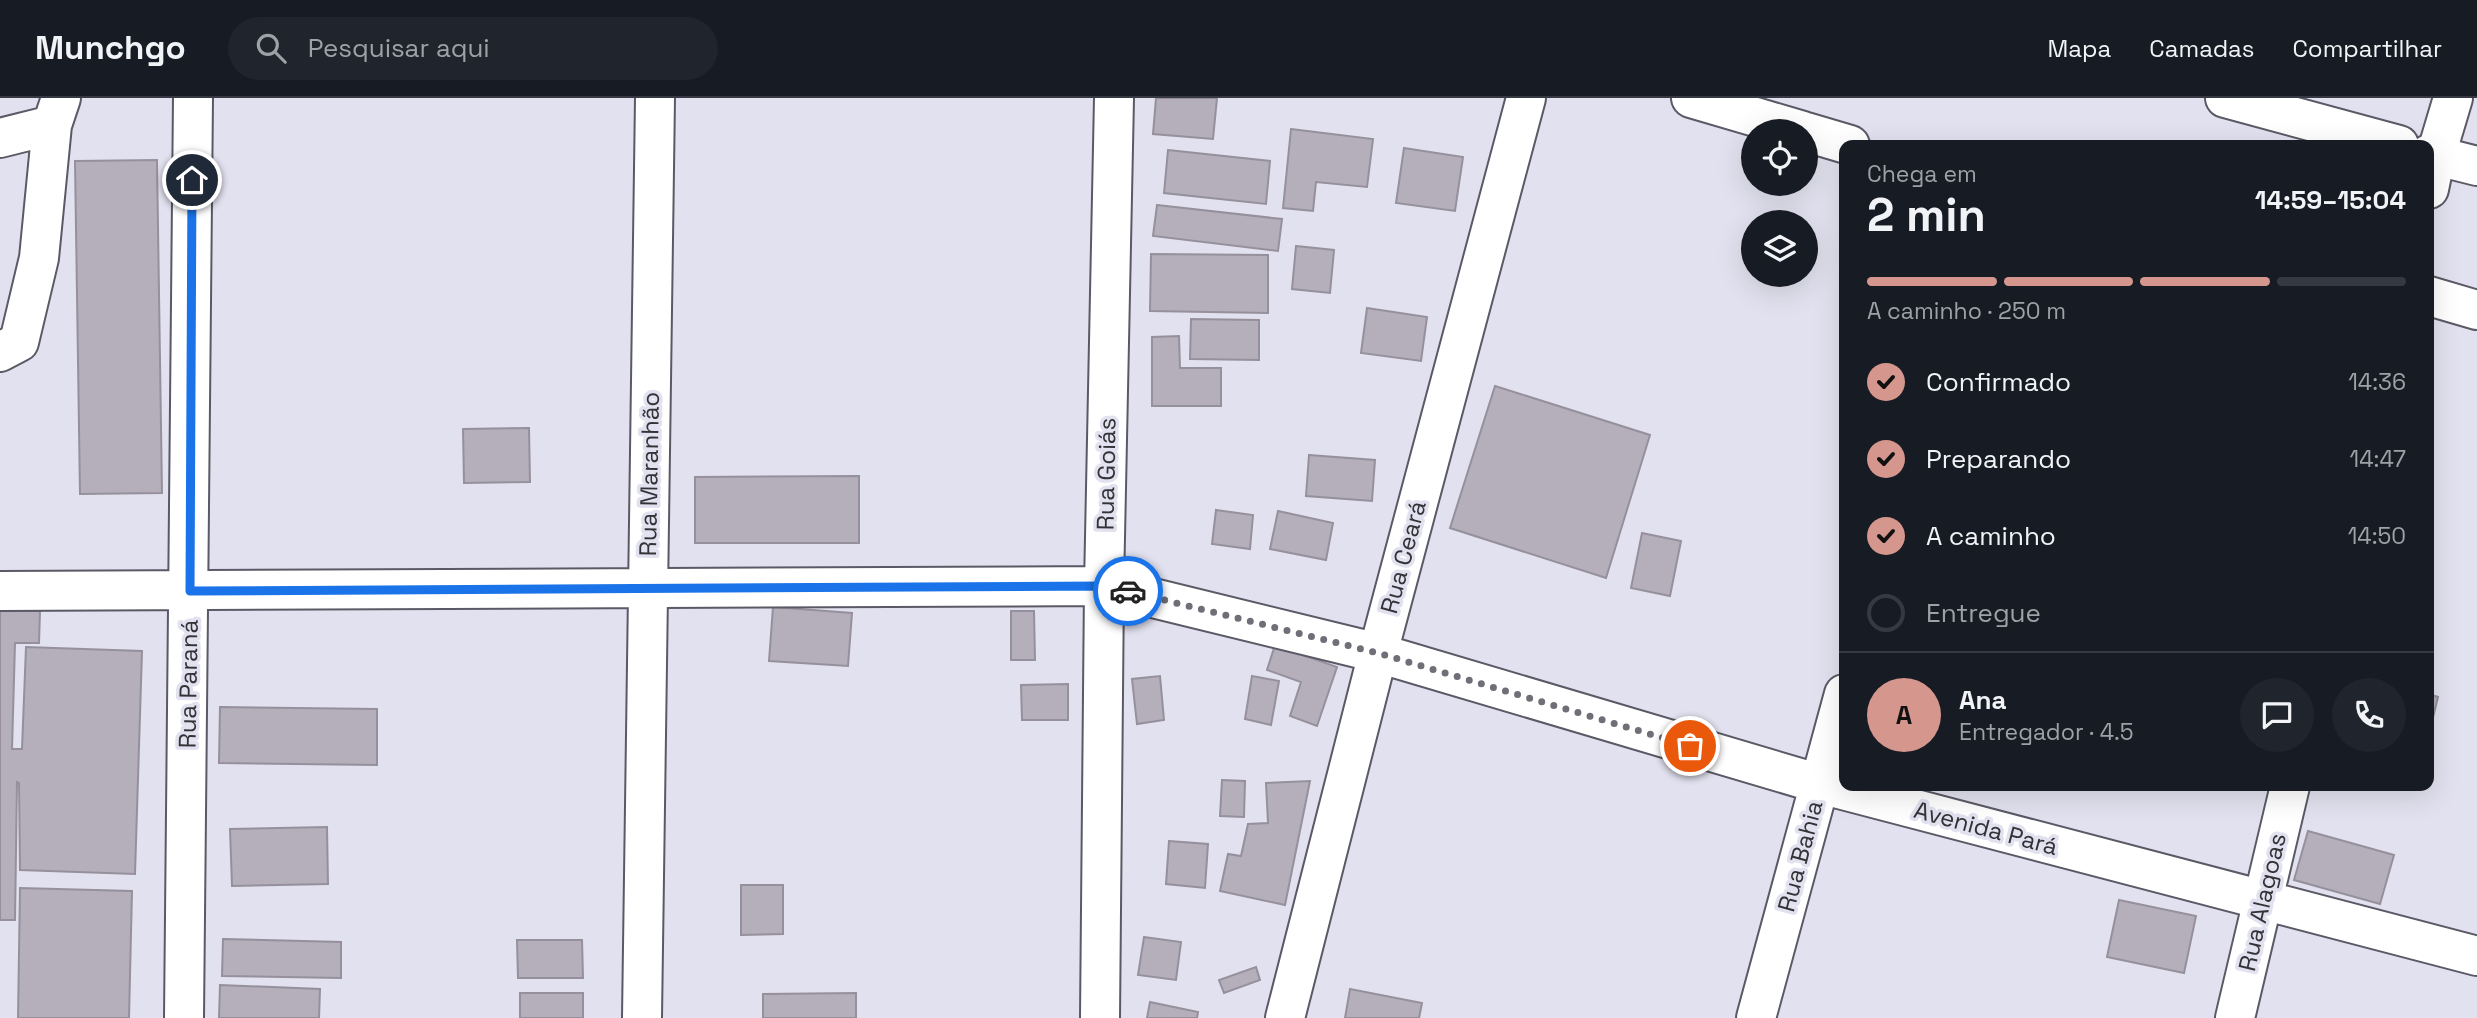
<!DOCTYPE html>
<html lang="pt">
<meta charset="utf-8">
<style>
:root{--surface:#171b24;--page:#20242c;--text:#f1f3f6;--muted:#9ea1a6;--line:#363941;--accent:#d5968d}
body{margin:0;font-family:"Space Grotesk",sans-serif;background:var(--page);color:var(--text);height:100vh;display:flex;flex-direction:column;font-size:26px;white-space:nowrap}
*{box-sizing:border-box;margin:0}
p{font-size:23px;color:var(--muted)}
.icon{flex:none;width:38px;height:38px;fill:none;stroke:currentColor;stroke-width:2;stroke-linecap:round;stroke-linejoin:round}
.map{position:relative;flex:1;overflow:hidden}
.details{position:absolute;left:1839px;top:42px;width:595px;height:651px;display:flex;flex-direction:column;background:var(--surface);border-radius:14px;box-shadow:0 7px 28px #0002}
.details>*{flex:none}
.tools{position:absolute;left:1741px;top:21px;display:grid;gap:14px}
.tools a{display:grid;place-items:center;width:77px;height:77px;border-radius:50%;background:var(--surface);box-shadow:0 7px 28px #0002;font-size:35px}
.pin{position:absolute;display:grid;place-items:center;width:60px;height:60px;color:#fff;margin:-30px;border:4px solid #fff;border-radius:50%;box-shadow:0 2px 7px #0007}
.courier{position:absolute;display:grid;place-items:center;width:70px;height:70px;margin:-35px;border:5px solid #1a73e8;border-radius:50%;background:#fff;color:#222;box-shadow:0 2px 9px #0007}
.head em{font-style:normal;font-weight:700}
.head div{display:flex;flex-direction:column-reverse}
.head{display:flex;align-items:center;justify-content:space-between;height:119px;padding:0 28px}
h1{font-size:46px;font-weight:700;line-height:52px}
.bar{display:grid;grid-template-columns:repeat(4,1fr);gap:10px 7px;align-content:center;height:84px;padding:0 28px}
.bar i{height:9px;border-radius:5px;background:var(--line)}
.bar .selected{background:var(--accent)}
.bar p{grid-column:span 4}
.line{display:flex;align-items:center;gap:18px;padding:0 28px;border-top:2px solid var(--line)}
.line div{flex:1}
.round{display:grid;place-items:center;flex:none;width:74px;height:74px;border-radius:37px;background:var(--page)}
ol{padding:0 28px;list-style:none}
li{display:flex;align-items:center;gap:21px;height:77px}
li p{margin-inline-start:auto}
li .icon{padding:7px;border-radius:50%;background:var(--accent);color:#111;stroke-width:4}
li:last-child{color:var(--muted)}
li i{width:38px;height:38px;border:4px solid var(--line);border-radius:50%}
header{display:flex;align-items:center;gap:42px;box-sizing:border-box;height:98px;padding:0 35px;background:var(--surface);border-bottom:2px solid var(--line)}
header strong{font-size:33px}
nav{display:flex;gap:38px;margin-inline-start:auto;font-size:24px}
.search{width:490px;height:63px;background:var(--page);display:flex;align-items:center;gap:18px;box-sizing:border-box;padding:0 24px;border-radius:38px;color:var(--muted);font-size:26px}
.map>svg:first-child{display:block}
</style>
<header>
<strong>Munchgo</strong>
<div class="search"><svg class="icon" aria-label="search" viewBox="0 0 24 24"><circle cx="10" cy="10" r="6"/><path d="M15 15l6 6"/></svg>Pesquisar aqui</div>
<nav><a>Mapa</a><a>Camadas</a><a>Compartilhar</a></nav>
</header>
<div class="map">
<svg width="2477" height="920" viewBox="0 0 2477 920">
<rect width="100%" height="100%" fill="#e2e1ef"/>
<path fill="#b5aebb" stroke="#96909c" stroke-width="2" d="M 1156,0 L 1217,0 L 1213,41 L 1153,36 Z
M 1291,31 L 1373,41 L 1367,89 L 1316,84 L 1313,113 L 1283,110 Z
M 1404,50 L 1463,59 L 1455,113 L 1396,105 Z
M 1168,52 L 1270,63 L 1266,106 L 1164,95 Z
M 157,62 L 162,395 L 80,396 L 75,63 Z
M 1157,107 L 1282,121 L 1278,153 L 1153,138 Z
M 1296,148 L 1334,152 L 1330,195 L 1292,191 Z
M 1151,156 L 1268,157 L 1268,215 L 1150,213 Z
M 1367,210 L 1427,219 L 1421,263 L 1361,255 Z
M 1191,221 L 1259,222 L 1259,262 L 1190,261 Z
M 1179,238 L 1180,270 L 1221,270 L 1221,308 L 1152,308 L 1152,239 Z
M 1495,288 L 1650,337 L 1606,480 L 1450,430 Z
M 529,330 L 530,384 L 464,385 L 463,331 Z
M 1309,357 L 1375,362 L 1372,403 L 1306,398 Z
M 859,378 L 859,445 L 695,445 L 695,379 Z
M 1216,412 L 1253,417 L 1250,451 L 1212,446 Z
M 1278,413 L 1333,425 L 1326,462 L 1270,451 Z
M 1642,435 L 1681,443 L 1670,498 L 1631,490 Z
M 773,509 L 852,515 L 848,568 L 769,563 Z
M 0,513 L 40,513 L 39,545 L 15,545 L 12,651 L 22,651 L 26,549 L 142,553 L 135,776 L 20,772 L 19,685 L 17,684 L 15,822 L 0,822 Z
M 1011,513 L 1034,513 L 1035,562 L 1011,562 Z
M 1275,547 L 1337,569 L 1317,628 L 1290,618 L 1301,584 L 1267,572 Z
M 1160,578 L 1164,622 L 1137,626 L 1132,581 Z
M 1252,578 L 1279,583 L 1271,627 L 1245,621 Z
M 1068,586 L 1068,622 L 1022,622 L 1021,587 Z
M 2429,596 L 2438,599 L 2429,636 Z
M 220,609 L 377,611 L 377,667 L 219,665 Z
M 1222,682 L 1245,683 L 1244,719 L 1220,718 Z
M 1310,683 L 1285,807 L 1220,793 L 1228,756 L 1241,758 L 1248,726 L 1268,725 L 1266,685 Z
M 327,729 L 328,786 L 232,788 L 230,731 Z
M 2308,733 L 2394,757 L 2380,806 L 2294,782 Z
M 1169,743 L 1208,746 L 1205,790 L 1166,786 Z
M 741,787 L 783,787 L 783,836 L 741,837 Z
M 20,790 L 132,793 L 129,920 L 18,920 Z
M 2119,802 L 2196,818 L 2184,875 L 2107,859 Z
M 1144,839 L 1181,844 L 1176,882 L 1138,877 Z
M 223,841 L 341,844 L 341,880 L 222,878 Z
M 517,842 L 582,842 L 583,880 L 518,880 Z
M 1256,869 L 1260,882 L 1224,895 L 1219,882 Z
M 220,887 L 320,891 L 319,920 L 219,920 Z
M 1350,891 L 1422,905 L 1419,920 L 1345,920 Z
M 520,895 L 583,895 L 583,920 L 520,920 Z
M 856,895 L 856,920 L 763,920 L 763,896 Z
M 1150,904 L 1198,914 L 1197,920 L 1147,920 Z"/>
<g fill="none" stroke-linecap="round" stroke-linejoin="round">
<defs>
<path id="minor" d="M 1691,0 L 1803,33
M 1806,34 L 1850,47
M 0,40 L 52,27
M 2429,91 L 2436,57 L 2453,0
M 2429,198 L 2477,212
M 0,254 L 19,244 L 39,160 L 52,27 L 61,0
M 0,493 L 1104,488 L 1378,555 L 1820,686 L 2477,858
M 184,920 L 193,0
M 642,920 L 655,0
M 1100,920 L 1104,488 L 1114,0
M 1285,920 L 1378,555 L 1526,0
M 1756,920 L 1844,596
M 2235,920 L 2290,688"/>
<path id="highway" d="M 2225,0 L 2399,47
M 2429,56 L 2477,68"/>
</defs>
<use href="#minor" stroke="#5a5965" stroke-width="42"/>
<use href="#highway" stroke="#5a5965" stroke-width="42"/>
<use href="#minor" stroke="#fff" stroke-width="38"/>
<use href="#highway" stroke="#fff" stroke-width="38"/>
</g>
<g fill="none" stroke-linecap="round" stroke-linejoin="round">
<path stroke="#706f77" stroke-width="7" stroke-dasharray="0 12.6" d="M 1128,493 L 1378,555 L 1690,648"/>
<path stroke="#1a73e8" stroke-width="9" d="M 192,82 L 190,493 L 1104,488 L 1128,493"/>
</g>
<g text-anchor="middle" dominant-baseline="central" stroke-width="7" stroke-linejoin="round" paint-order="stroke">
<g font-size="24" fill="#323237" stroke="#e2e1ef">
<text transform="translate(649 376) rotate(-89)">Rua Maranhão</text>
<text transform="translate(1106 376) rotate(-89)">Rua Goiás</text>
<text transform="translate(1403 459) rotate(-75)">Rua Ceará</text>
<text transform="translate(188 586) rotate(-89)">Rua Paraná</text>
<text transform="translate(1986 730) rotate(15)">Avenida Pará</text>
<text transform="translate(1800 758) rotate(-75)">Rua Bahia</text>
<text transform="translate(2262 804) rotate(-77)">Rua Alagoas</text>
</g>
</g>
</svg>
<div class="tools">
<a><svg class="icon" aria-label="locate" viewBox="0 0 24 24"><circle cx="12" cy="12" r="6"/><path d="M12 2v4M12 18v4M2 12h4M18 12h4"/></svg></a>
<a><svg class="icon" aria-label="layers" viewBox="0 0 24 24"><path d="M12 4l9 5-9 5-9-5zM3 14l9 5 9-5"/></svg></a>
</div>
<div class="pin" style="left:1690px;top:648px;background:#ea580c"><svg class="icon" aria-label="bag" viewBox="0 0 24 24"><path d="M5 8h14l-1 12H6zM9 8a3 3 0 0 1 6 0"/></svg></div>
<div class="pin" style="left:192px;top:82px;background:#1f2937"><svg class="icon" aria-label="home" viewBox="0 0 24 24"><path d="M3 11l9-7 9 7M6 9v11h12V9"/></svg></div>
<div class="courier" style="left:1128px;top:493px"><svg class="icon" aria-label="car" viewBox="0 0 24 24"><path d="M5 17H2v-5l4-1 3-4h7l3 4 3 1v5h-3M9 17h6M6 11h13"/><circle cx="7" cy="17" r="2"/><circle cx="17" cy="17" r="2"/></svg></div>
<section class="details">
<div class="head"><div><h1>2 min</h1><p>Chega em</p></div><em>14:59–15:04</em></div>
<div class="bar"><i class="selected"></i><i class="selected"></i><i class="selected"></i><i></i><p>A caminho · 250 m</p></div>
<ol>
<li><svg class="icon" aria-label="check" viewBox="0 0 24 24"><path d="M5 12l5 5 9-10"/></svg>Confirmado<p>14:36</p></li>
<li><svg class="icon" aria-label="check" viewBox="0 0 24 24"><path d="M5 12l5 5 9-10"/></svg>Preparando<p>14:47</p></li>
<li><svg class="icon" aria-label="check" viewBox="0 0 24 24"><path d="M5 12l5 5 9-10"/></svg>A caminho<p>14:50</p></li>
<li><i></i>Entregue</li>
</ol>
<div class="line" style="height:126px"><b class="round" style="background:var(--accent);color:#111">A</b><div><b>Ana</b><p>Entregador · 4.5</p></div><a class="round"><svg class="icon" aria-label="chat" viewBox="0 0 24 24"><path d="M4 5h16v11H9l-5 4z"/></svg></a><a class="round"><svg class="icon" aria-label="phone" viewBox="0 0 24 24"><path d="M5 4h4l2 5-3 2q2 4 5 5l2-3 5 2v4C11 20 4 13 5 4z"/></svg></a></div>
</section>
</div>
